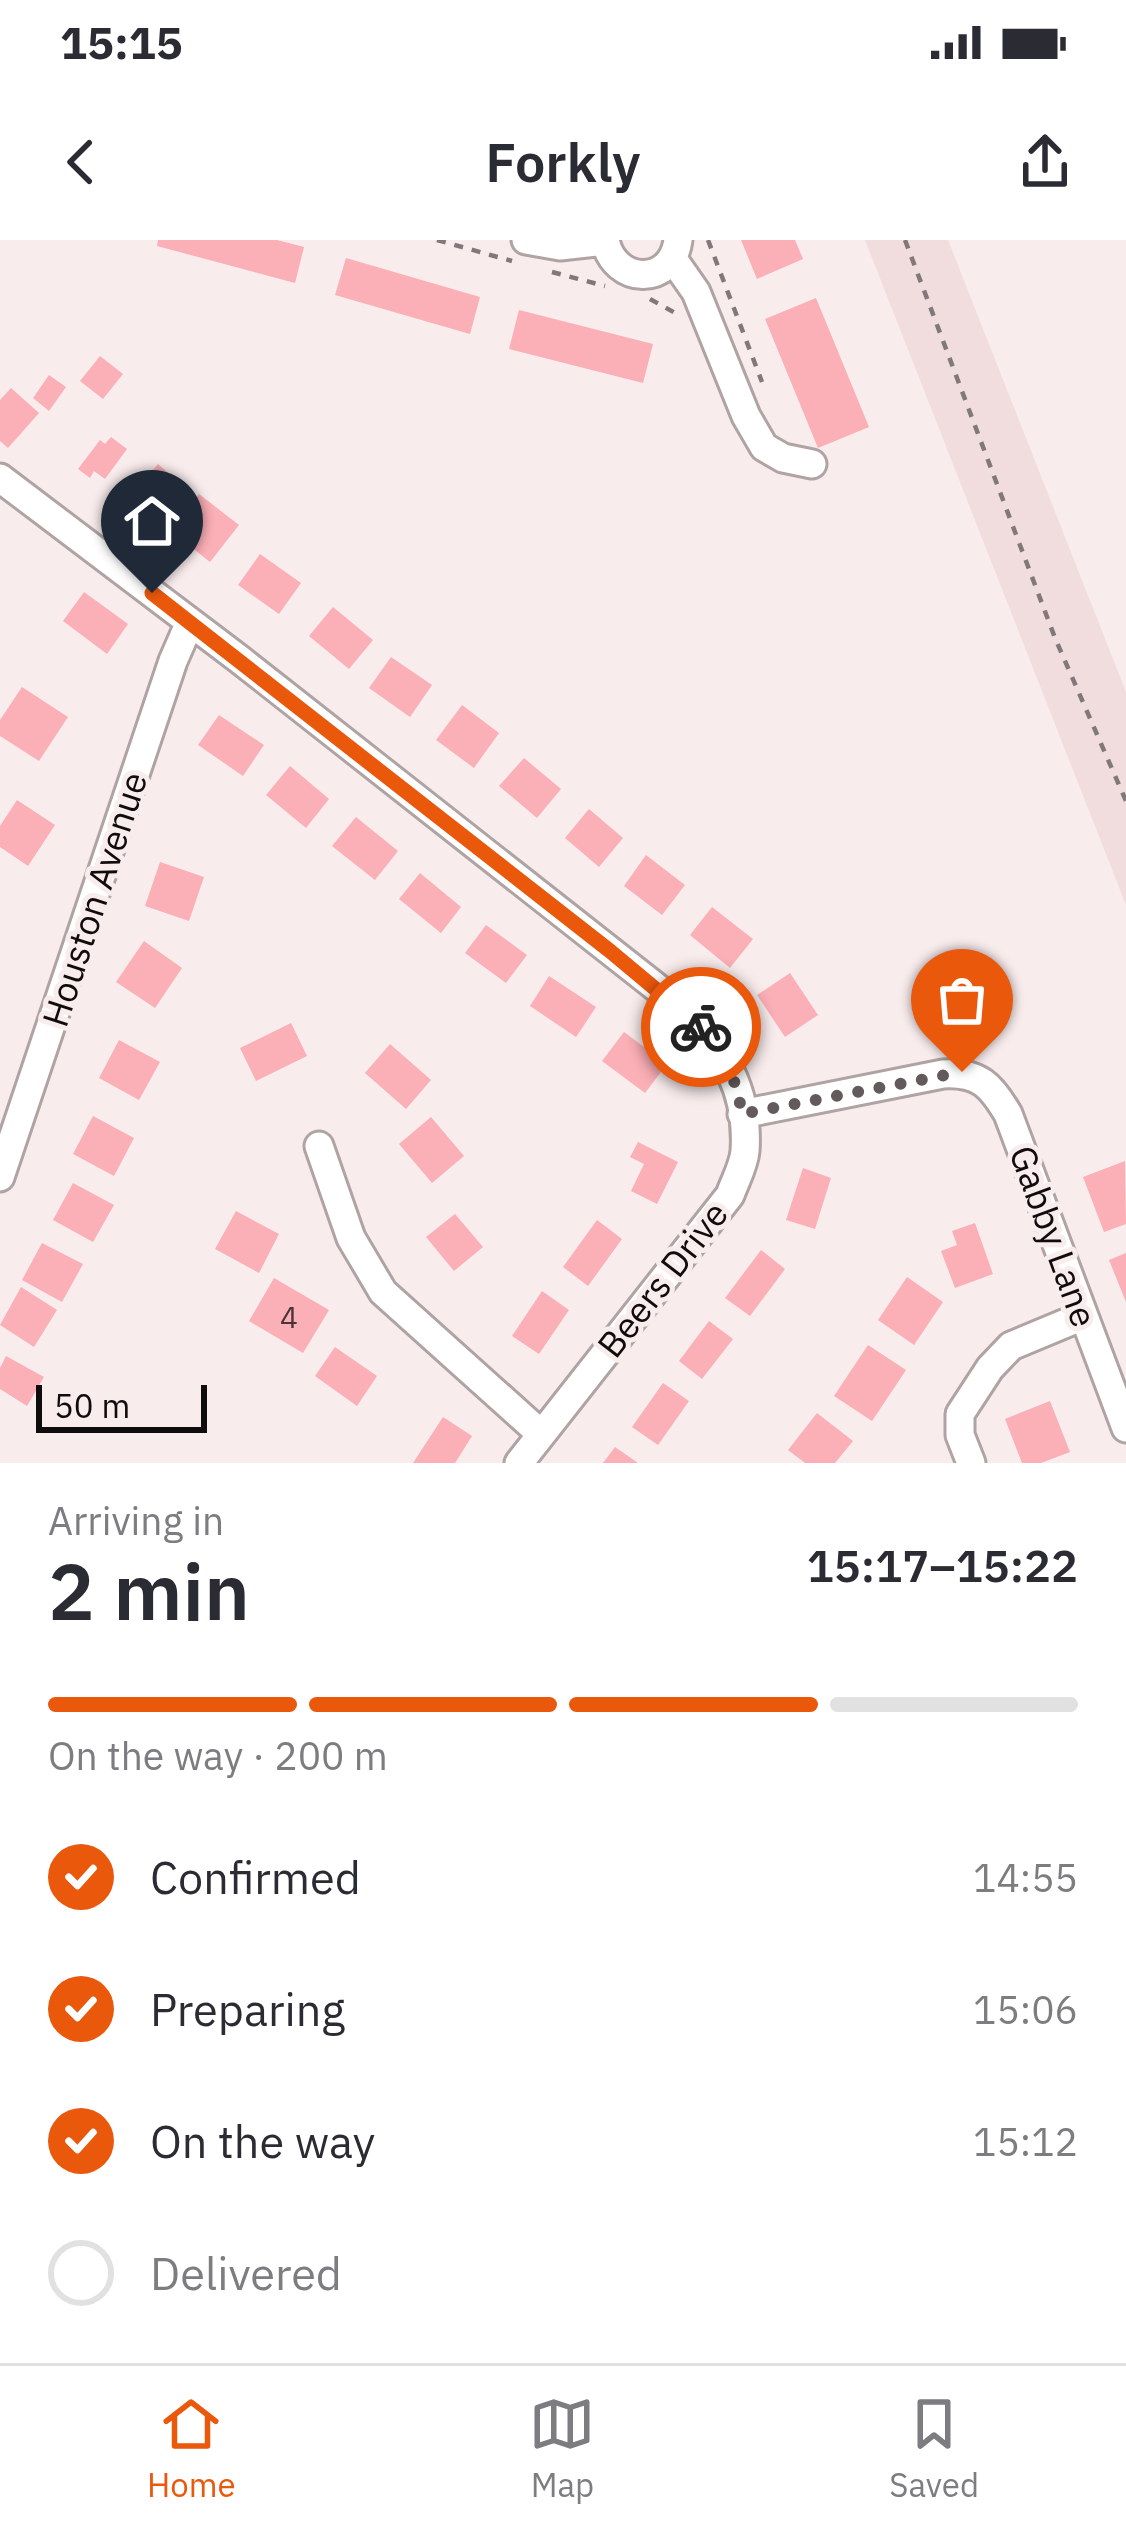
<!DOCTYPE html>
<meta charset="utf-8">
<style>
:root{--surface:#fff;--page:#f7f7f7;--text:#2b2b33;--muted:#7c7c81;--line:#e1e1e2;--accent:#ea580c}
body{margin:0;font-family:"IBM Plex Sans",sans-serif;background:var(--page);color:var(--text);height:100vh;display:flex;flex-direction:column;font-size:45px;white-space:nowrap}
*{box-sizing:border-box;margin:0}
p{font-size:39px;color:var(--muted)}
.icon{flex:none;width:66px;height:66px;fill:none;stroke:currentColor;stroke-width:2;stroke-linecap:round;stroke-linejoin:round}
.map{position:relative;height:1223px;overflow:hidden}
.drawer{display:flex;flex-direction:column;background:var(--surface);flex:1}
.drawer>*{flex:none}
.scale{position:absolute;left:36px;bottom:30px;width:171px;box-sizing:border-box;padding-left:12px;border:6px solid #100b0c;border-top:0;font-size:33px;line-height:42px;white-space:nowrap;color:#100b0c;-webkit-text-stroke:9px #f9eced;paint-order:stroke}
.pin{position:absolute;display:grid;place-items:center;width:102px;height:102px;color:#fff;margin:-123px -51px;border-radius:50% 50% 50% 0;rotate:-45deg;box-shadow:0 0 12px #0007}
.pin .icon{rotate:45deg}
.courier{position:absolute;display:grid;place-items:center;width:120px;height:120px;margin:-60px;border:9px solid #ea580c;border-radius:50%;background:#fff;color:#222;box-shadow:0 3px 15px #0007}
.head em{font-style:normal;font-weight:600}
.head div{display:flex;flex-direction:column-reverse}
.head{display:flex;align-items:center;justify-content:space-between;height:204px;padding:0 48px}
h1{font-size:78px;font-weight:600;line-height:90px}
.bar{display:grid;grid-template-columns:repeat(4,1fr);gap:18px 12px;align-content:center;height:144px;padding:0 48px}
.bar i{height:15px;border-radius:9px;background:var(--line)}
.bar .active{background:var(--accent)}
.bar p{grid-column:span 4}
ol{padding:0 48px;list-style:none}
li{display:flex;align-items:center;gap:36px;height:132px}
li p{margin-inline-start:auto}
li .icon{padding:12px;border-radius:50%;background:var(--accent);color:#fff;stroke-width:4}
li:last-child{color:var(--muted)}
li i{width:66px;height:66px;border:6px solid var(--line);border-radius:50%}
.status{display:flex;justify-content:space-between;align-items:center;height:84px;padding:0 60px;background:var(--surface);direction:ltr}
.status svg{height:33px;fill:currentColor}
header{display:flex;justify-content:space-between;align-items:center;height:156px;padding:0 48px;background:var(--surface);font-size:54px;font-weight:600}
.menu{display:flex;justify-content:space-around;align-items:center;height:168px;border-top:3px solid var(--line);background:var(--surface);font-size:33px;color:var(--muted)}
.menu a{display:grid;justify-items:center;gap:6px}
.menu .active{color:var(--accent)}
.map>svg:first-child{display:block}
</style>
<div class="status"><b>15:15</b><svg viewBox="0 0 49 12"><path d="M0 12V9h3v3zM5 12V6h3v6zM10 12V3h3v9zM15 12V0h3v12zM26 1h20v11H26zM47 4h2v5h-2z"/></svg></div>
<header><svg class="icon" aria-label="back" viewBox="0 0 24 24"><path d="M15 5l-7 7 7 7"/></svg>Forkly<svg class="icon" aria-label="share" viewBox="0 0 24 24"><path d="M12 15V3M7 8l5-5 5 5M5 13v7h14v-7"/></svg></header>
<div class="map">
<svg width="1126" height="1223" viewBox="0 0 1126 1223">
<rect width="100%" height="100%" fill="#f9eced"/>
<path fill="#f1dcde" d="M 865,0 L 948,0 L 1126,452 L 1126,665 Z"/>
<path fill="#fbafb6" d="M 158,0 L 277,0 L 304,7 L 295,43 L 157,6 Z
M 741,0 L 795,0 L 803,19 L 757,39 Z
M 346,18 L 480,57 L 470,94 L 335,55 Z
M 816,58 L 869,187 L 818,208 L 765,79 Z
M 519,70 L 653,104 L 643,143 L 509,109 Z
M 100,116 L 123,134 L 103,159 L 80,141 Z
M 49,135 L 66,147 L 49,171 L 33,158 Z
M 11,148 L 39,173 L 8,208 L 0,201 L 0,160 Z
M 111,197 L 127,209 L 105,239 L 94,231 L 90,238 L 78,229 L 100,200 L 105,204 Z
M 158,224 L 187,249 L 158,282 L 130,258 Z
M 199,254 L 239,285 L 210,322 L 171,291 Z
M 260,314 L 301,343 L 279,374 L 238,345 Z
M 84,352 L 128,384 L 107,414 L 63,381 Z
M 333,367 L 373,400 L 349,429 L 309,396 Z
M 391,417 L 432,445 L 410,477 L 369,448 Z
M 22,447 L 68,477 L 39,521 L 0,496 L 0,480 Z
M 462,465 L 499,493 L 474,528 L 436,500 Z
M 219,475 L 264,505 L 243,536 L 198,505 Z
M 524,518 L 561,549 L 537,578 L 499,546 Z
M 290,526 L 329,559 L 306,588 L 266,555 Z
M 17,560 L 55,585 L 28,626 L 0,607 L 0,586 Z
M 589,569 L 623,598 L 599,627 L 565,598 Z
M 356,577 L 398,611 L 375,640 L 332,606 Z
M 646,615 L 685,645 L 662,675 L 624,646 Z
M 160,622 L 204,637 L 189,681 L 145,666 Z
M 420,633 L 461,667 L 441,693 L 399,659 Z
M 712,667 L 753,699 L 730,728 L 690,695 Z
M 486,685 L 527,715 L 506,743 L 465,713 Z
M 144,701 L 182,728 L 155,768 L 116,742 Z
M 790,733 L 818,775 L 785,797 L 757,755 Z
M 549,736 L 596,767 L 576,797 L 530,766 Z
M 291,783 L 307,816 L 256,841 L 240,808 Z
M 624,792 L 667,824 L 645,853 L 602,821 Z
M 119,800 L 160,822 L 139,860 L 99,838 Z
M 390,804 L 431,840 L 406,869 L 365,833 Z
M 93,876 L 134,898 L 114,936 L 73,914 Z
M 431,877 L 464,916 L 432,943 L 399,904 Z
M 638,902 L 678,922 L 657,964 L 631,951 L 644,924 L 630,917 Z
M 1125,921 L 1126,984 L 1104,992 L 1083,937 Z
M 803,928 L 831,938 L 815,989 L 786,980 Z
M 73,943 L 114,965 L 93,1002 L 53,980 Z
M 236,971 L 279,994 L 259,1033 L 215,1009 Z
M 455,974 L 483,1007 L 454,1031 L 426,997 Z
M 597,980 L 622,999 L 588,1046 L 563,1027 Z
M 975,983 L 993,1034 L 955,1048 L 941,1011 L 957,1005 L 952,991 Z
M 42,1003 L 83,1024 L 62,1062 L 22,1040 Z
M 761,1010 L 785,1029 L 750,1076 L 725,1058 Z
M 1126,1013 L 1126,1062 L 1109,1020 Z
M 907,1037 L 943,1062 L 914,1105 L 878,1080 Z
M 274,1038 L 329,1070 L 303,1113 L 249,1081 Z
M 21,1047 L 57,1070 L 34,1107 L 0,1085 Z
M 542,1051 L 569,1070 L 539,1114 L 512,1096 Z
M 709,1081 L 733,1099 L 702,1139 L 679,1121 Z
M 868,1105 L 906,1130 L 872,1181 L 834,1156 Z
M 335,1107 L 377,1136 L 357,1166 L 315,1136 Z
M 6,1116 L 44,1137 L 27,1166 L 0,1149 L 0,1128 Z
M 663,1143 L 689,1161 L 658,1205 L 632,1187 Z
M 1050,1161 L 1070,1212 L 1041,1223 L 1022,1223 L 1005,1179 Z
M 817,1173 L 853,1201 L 835,1223 L 805,1223 L 788,1210 Z
M 443,1177 L 472,1196 L 455,1223 L 413,1223 Z
M 615,1207 L 638,1223 L 603,1223 Z"/>
<g fill="none" stroke-linecap="round" stroke-linejoin="round">
<defs>
<path id="street" d="M 526,0 L 560,6 L 605,1
M 605,0 C 614,45 672,47 678,0
M 673,19 L 696,52 L 746,176 L 764,207 L 783,218 L 812,224
M 0,238 L 239,419 L 684,769 C 723,810 749,850 745,911 C 744,925 735,941 730,955 L 519,1223
M 742,874 L 943,834 C 979,832 991,845 1008,874 L 1126,1188
M 319,906 L 351,998 L 383,1052 L 540,1193
M 0,937 L 173,421 L 190,382
M 971,1223 L 960,1195 L 960,1174 L 990,1128 L 1011,1106 L 1083,1076"/>
</defs>
<use href="#street" stroke="#afa3a3" stroke-width="33"/>
<path stroke="#817879" stroke-width="4.5" stroke-dasharray="9 9" stroke-linecap="butt" d="M 437,0 L 512,21
M 708,0 L 762,142
M 905,0 L 1055,398 L 1126,561
M 552,32 L 605,46
M 650,59 L 677,74"/>
<use href="#street" stroke="#fff" stroke-width="27"/>
</g>
<g fill="none" stroke-linecap="round" stroke-linejoin="round">
<path stroke="#625a5b" stroke-width="12" stroke-dasharray="0 21.6" d="M 701,787 C 726,814 736,839 742,874 L 962,832"/>
<path stroke="#ea580c" stroke-width="15" d="M 152,353 L 610,711 L 701,787"/>
</g>
<g text-anchor="middle" dominant-baseline="central" stroke-width="10" stroke-linejoin="round" paint-order="stroke">
<g font-size="30" fill="#4b3436">
<text x="289" y="1076">4</text>
</g>
<g font-size="36" fill="#100b0c" stroke="#f9eced">
<text transform="translate(94 659) rotate(-72)">Houston Avenue</text>
<text transform="translate(1054 996) rotate(70)">Gabby Lane</text>
<text transform="translate(662 1039) rotate(-52)">Beers Drive</text>
</g>
</g>
</svg>
<div class="scale">50 m</div>
<div class="pin" style="left:962px;top:832px;background:#ea580c"><svg class="icon" aria-label="bag" viewBox="0 0 24 24"><path d="M5 8h14l-1 12H6zM9 8a3 3 0 0 1 6 0"/></svg></div>
<div class="pin" style="left:152px;top:353px;background:#1f2937"><svg class="icon" aria-label="home" viewBox="0 0 24 24"><path d="M3 11l9-7 9 7M6 9v11h12V9"/></svg></div>
<div class="courier" style="left:701px;top:787px"><svg class="icon" aria-label="bike" viewBox="0 0 24 24"><circle cx="6" cy="16" r="4"/><circle cx="18" cy="16" r="4"/><path d="M6 16l4-8h5l3 8M10 8l3 8H6M13 5h3"/></svg></div>
</div>
<section class="drawer">
<div class="head"><div><h1>2 min</h1><p>Arriving in</p></div><em>15:17–15:22</em></div>
<div class="bar"><i class="active"></i><i class="active"></i><i class="active"></i><i></i><p>On the way · 200 m</p></div>
<ol>
<li><svg class="icon" aria-label="check" viewBox="0 0 24 24"><path d="M5 12l5 5 9-10"/></svg>Confirmed<p>14:55</p></li>
<li><svg class="icon" aria-label="check" viewBox="0 0 24 24"><path d="M5 12l5 5 9-10"/></svg>Preparing<p>15:06</p></li>
<li><svg class="icon" aria-label="check" viewBox="0 0 24 24"><path d="M5 12l5 5 9-10"/></svg>On the way<p>15:12</p></li>
<li><i></i>Delivered</li>
</ol>
</section>
<nav class="menu">
<a class="active"><svg class="icon" aria-label="home" viewBox="0 0 24 24"><path d="M3 11l9-7 9 7M6 9v11h12V9"/></svg>Home</a>
<a><svg class="icon" aria-label="map" viewBox="0 0 24 24"><path d="M3 6l6-2 6 2 6-2v14l-6 2-6-2-6 2zM9 4v14M15 6v14"/></svg>Map</a>
<a><svg class="icon" aria-label="saved" viewBox="0 0 24 24"><path d="M7 4h10v16l-5-4-5 4z"/></svg>Saved</a>
</nav>
